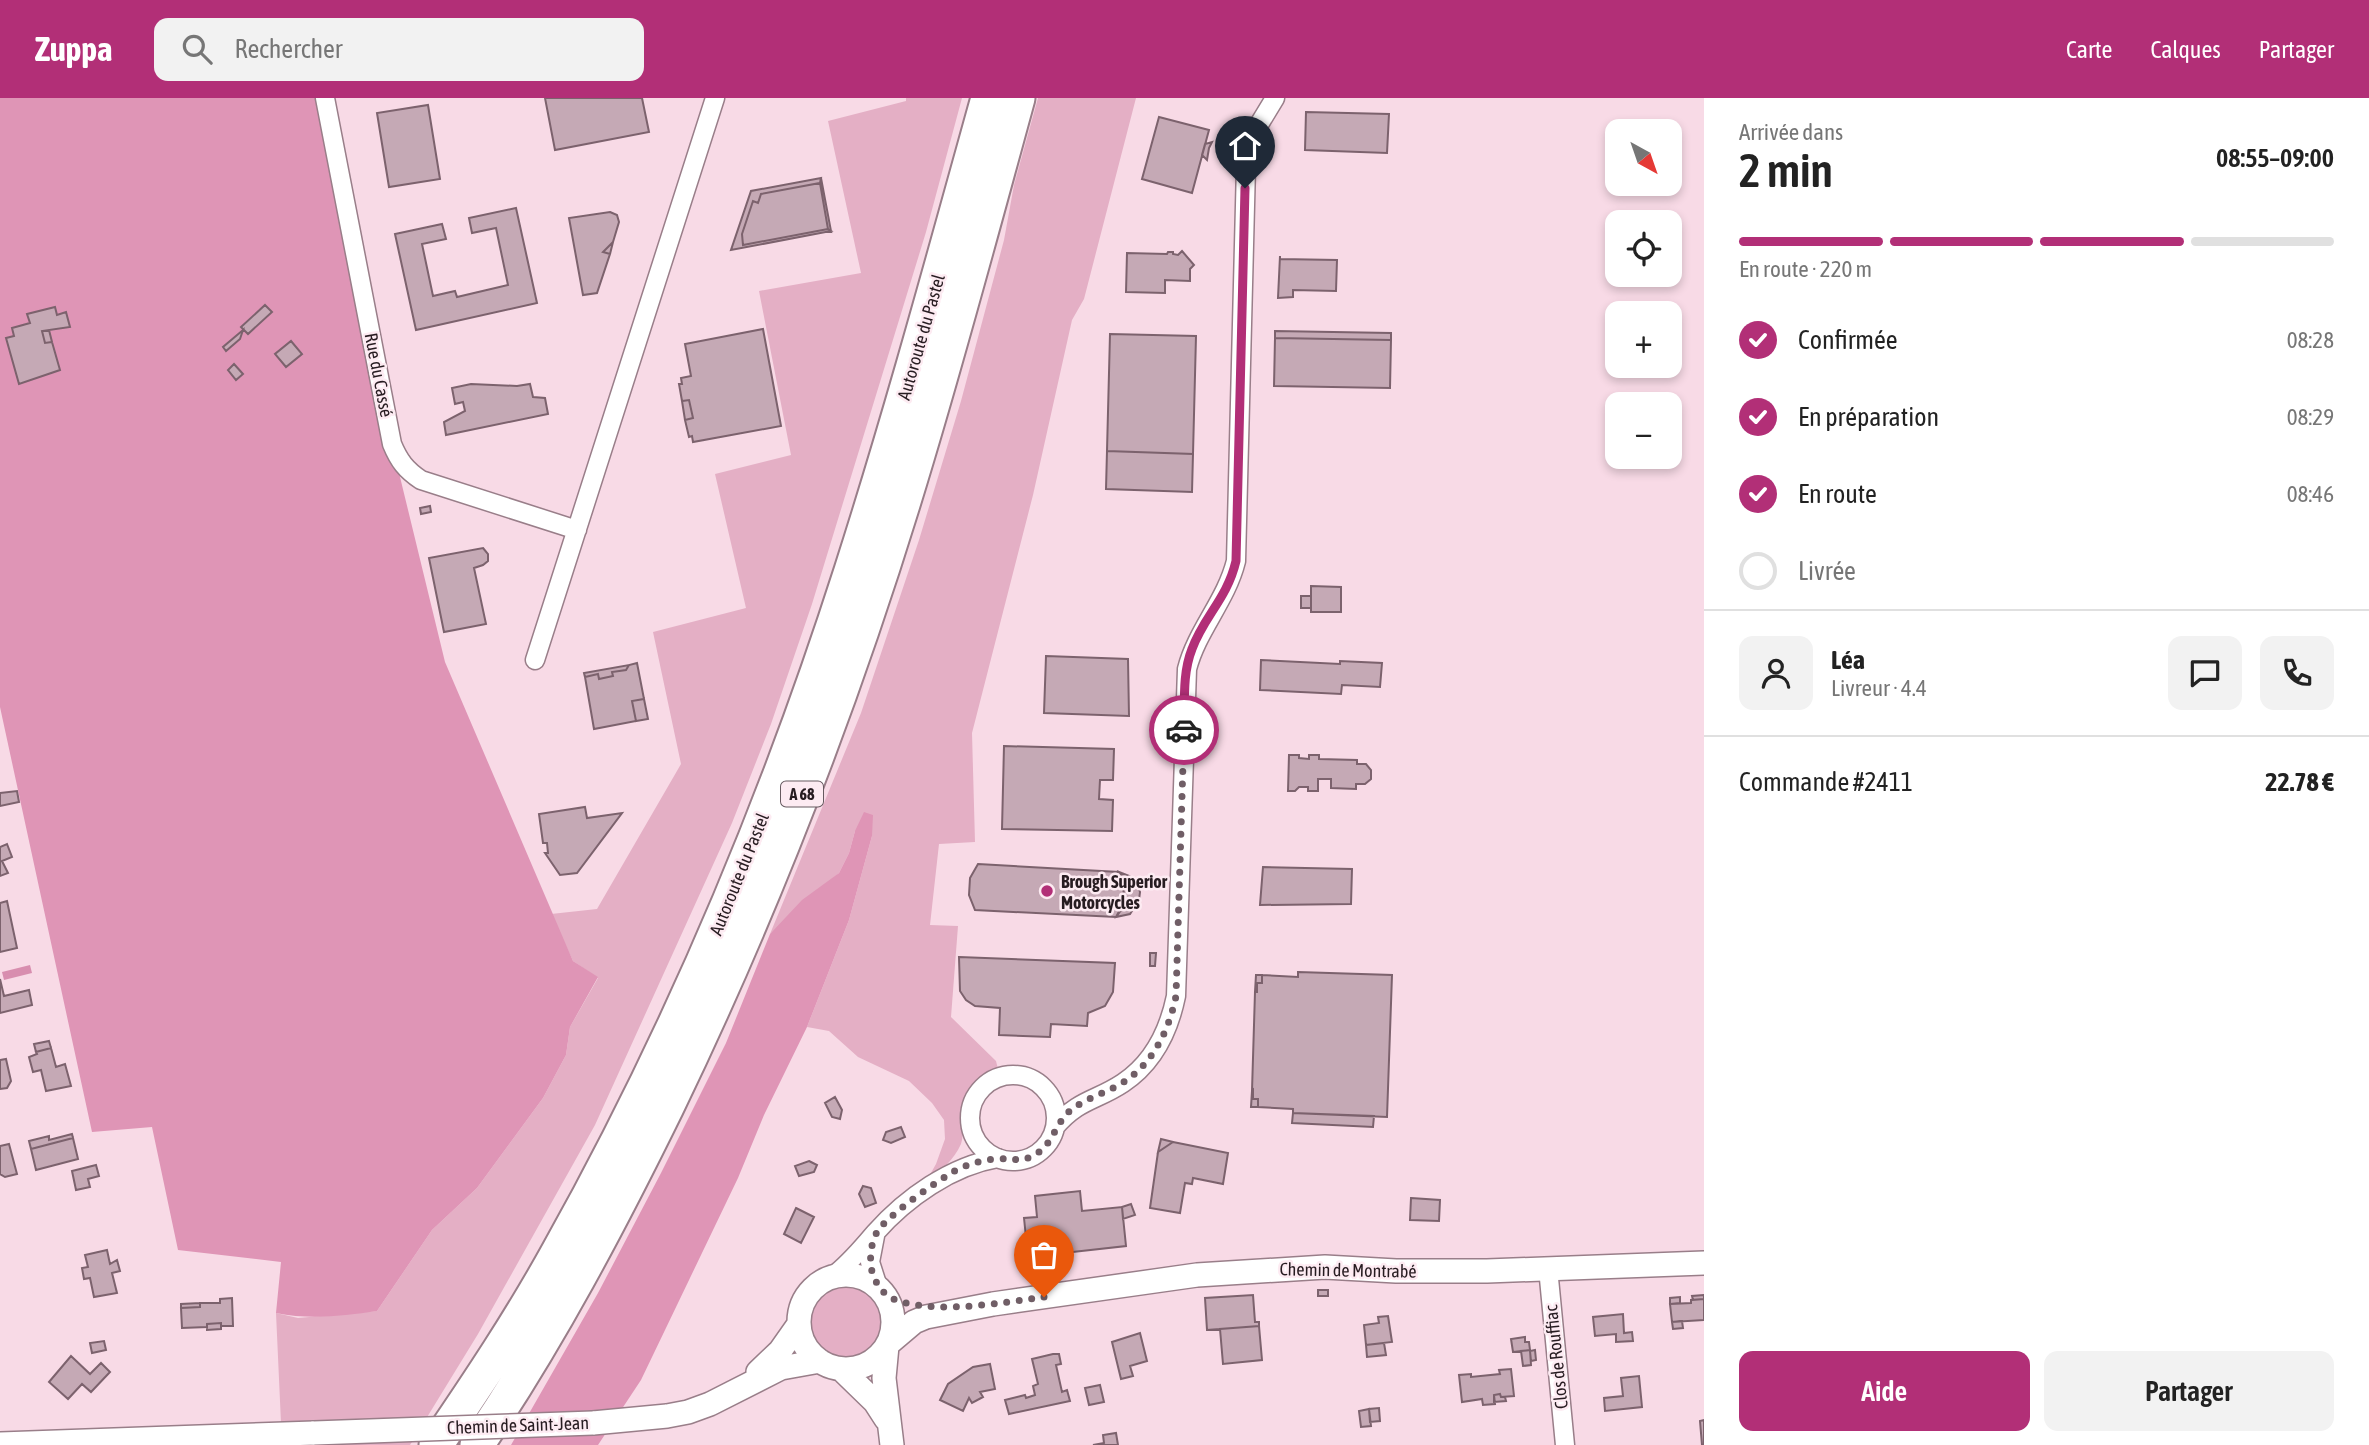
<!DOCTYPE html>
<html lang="fr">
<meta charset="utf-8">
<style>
:root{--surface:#fff;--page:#f2f2f2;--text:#222;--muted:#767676;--line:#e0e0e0;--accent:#b22f77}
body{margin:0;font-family:"Asap Condensed",sans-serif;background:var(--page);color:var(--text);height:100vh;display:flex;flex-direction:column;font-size:26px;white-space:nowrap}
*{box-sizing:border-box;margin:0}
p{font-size:23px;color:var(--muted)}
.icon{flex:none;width:38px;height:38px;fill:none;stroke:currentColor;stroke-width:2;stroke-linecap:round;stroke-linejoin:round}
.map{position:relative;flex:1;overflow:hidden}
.details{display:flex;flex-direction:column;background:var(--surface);width:665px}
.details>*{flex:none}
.needle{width:46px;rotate:140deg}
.controls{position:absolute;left:1605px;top:21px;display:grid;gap:14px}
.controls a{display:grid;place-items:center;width:77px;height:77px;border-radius:14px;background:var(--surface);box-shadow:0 4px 10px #0003;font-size:35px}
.pin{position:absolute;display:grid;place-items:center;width:60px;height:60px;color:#fff;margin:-72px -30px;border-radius:50% 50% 50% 0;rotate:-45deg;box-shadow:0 0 7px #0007}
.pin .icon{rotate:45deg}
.courier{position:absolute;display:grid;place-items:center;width:70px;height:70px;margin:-35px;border:5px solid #b22f77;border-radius:50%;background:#fff;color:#222;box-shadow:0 2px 9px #0007}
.overview em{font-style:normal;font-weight:600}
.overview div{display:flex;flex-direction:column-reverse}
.overview{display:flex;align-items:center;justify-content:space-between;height:119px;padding:0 35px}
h1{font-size:46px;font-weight:600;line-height:52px}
.bar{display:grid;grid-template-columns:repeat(4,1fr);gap:10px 7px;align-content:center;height:84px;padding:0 35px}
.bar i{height:9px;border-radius:5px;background:var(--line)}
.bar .on{background:var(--accent)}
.bar p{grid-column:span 4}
.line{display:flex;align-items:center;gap:18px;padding:0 35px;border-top:2px solid var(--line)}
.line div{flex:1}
.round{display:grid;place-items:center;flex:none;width:74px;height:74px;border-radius:14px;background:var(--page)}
ol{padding:0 35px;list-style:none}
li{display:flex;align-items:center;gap:21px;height:77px}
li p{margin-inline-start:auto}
li .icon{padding:7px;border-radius:50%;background:var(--accent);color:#fff;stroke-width:4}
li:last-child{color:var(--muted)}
li i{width:38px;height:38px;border:4px solid var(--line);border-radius:50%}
.button{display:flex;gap:14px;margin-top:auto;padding:14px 35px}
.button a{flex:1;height:80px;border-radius:14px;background:var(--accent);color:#fff;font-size:28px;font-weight:600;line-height:80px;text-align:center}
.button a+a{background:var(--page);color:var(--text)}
header{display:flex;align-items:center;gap:42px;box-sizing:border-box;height:98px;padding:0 35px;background:var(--accent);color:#fff}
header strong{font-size:33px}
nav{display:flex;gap:38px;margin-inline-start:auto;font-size:24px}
.search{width:490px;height:63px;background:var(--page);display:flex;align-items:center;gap:18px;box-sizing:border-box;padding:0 24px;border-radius:14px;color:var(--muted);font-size:26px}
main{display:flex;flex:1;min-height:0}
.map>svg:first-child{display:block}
</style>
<header>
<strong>Zuppa</strong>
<div class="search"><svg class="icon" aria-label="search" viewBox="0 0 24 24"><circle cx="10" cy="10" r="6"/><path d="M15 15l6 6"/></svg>Rechercher</div>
<nav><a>Carte</a><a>Calques</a><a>Partager</a></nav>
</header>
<main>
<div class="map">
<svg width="1704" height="1347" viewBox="0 0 1704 1347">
<rect width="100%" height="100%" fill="#f8dae6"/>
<path fill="#e4afc5" d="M 906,0 L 962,0 L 926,134 L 812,506 L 771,626 L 732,725 L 595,1027 L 478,1236 L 410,1347 L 282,1347 L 276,1215 L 298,1220 L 377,1213 L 432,1132 L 477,1090 L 543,1000 L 566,957 L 570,929 L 598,880 L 573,863 L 551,816 L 597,811 L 681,666 L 653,534 L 746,510 L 715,376 L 791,357 L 759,193 L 861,175 L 828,23 L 906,3 Z
M 1038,0 L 1136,0 L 1084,201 L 1072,222 L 1033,397 L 972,635 L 975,744 L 939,746 L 930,827 L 958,828 L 951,919 L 996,963 L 998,971 C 979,981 965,996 963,1018 C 962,1028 964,1036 961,1046 C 954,1062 941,1073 927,1082 L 936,1066 L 945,1041 L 944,1022 L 932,1005 L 909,983 L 858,959 L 829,933 L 807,929 L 849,822 L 872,738 L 855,733 L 849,755 L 839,775 L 770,836 L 861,615 L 919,442 L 961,303 L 1004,142 L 1014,87 Z
M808 1224a37 37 0 1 1 74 0a37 37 0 1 1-74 0Z"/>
<path fill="#df95b6" d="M 0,0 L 326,0 L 392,346 L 445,564 L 573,863 L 598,879 L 570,929 L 566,957 L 543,1000 L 477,1090 L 432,1132 L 377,1213 C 343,1218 310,1222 276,1215 L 281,1164 L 178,1152 L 152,1029 L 92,1034 L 0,609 Z
M 864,714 L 873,717 L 872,738 L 849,822 L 807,929 L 764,1017 L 738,1080 L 641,1282 L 598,1347 L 511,1347 L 598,1195 L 661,1075 L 726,945 L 770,836 L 802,802 L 839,775 L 849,755 L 855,733 Z"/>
<path fill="#d88eaf" d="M 30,867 L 32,875 L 4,882 L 2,874 Z"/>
<path fill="#c5a9b5" stroke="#7c626d" stroke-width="2" d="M 545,0 L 642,0 L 649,34 L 555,52 Z
M 428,7 L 440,81 L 389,89 L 377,15 Z
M 1306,14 L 1389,16 L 1387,55 L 1305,52 Z
M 1159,19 L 1209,32 L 1192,95 L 1142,81 Z
M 1212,44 L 1209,50 L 1207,62 L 1202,57 L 1205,46 Z
M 821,80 L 820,85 L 761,96 L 758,105 L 753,103 L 742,136 L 743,147 L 828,131 L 831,133 L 731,152 L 751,93 Z
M 821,80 L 831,133 L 828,131 L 820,85 Z
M 820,85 L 828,131 L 743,147 L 742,136 L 753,103 L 758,105 L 761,96 Z
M 516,110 L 537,205 L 416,232 L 395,136 L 442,126 L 446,141 L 422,146 L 433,198 L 455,193 L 457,199 L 508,187 L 496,130 L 472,135 L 469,120 Z
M 610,114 L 617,117 L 619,124 L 613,144 L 603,154 L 610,156 L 597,195 L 583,197 L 569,120 Z
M 613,144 L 610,156 L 603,154 Z
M 1182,153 L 1194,167 L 1190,171 L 1190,183 L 1165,182 L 1165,195 L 1126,194 L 1127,155 L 1167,156 L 1168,154 L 1173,154 L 1173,156 L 1178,157 Z
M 1280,158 L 1280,161 L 1337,162 L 1336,193 L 1293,192 L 1293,199 L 1278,200 Z
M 265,207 L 272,214 L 248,236 L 241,229 Z
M 55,209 L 57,217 L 66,214 L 70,229 L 42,233 L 45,245 L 52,244 L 60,272 L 19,286 L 6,240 L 14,238 L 12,230 L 30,225 L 27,216 Z
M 763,231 L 781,328 L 693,344 L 692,338 L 689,339 L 685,322 L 693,320 L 689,302 L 682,303 L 679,286 L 682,286 L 681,280 L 691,278 L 685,246 Z
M 49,232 L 52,244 L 45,245 L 42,233 Z
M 243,232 L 240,241 L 226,253 L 223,249 Z
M 1275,233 L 1391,235 L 1391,242 L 1275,240 Z
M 1110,236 L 1196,238 L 1193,356 L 1107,353 Z
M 1275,240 L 1391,242 L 1390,290 L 1274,288 Z
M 291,243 L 302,256 L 286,269 L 275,256 Z
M 234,266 L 243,276 L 236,282 L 228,272 Z
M 471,286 L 517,288 L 530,286 L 533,299 L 545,300 L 548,316 L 446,337 L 444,324 L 465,313 L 463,304 L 455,306 L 452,290 Z
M 689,302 L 693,320 L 685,322 L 682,303 Z
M 1107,353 L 1193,356 L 1192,394 L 1106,391 Z
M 430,408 L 431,414 L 421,416 L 420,410 Z
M 483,450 L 488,456 L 488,463 L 483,467 L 474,470 L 486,526 L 444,534 L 429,460 Z
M 1311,488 L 1341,489 L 1341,514 L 1311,514 Z
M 1301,498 L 1311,498 L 1311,510 L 1301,510 Z
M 1046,558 L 1128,561 L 1129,618 L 1044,615 Z
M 1261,562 L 1340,566 L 1340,563 L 1382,565 L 1380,589 L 1342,587 L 1341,596 L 1260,592 Z
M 637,565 L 644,601 L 632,603 L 636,623 L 594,631 L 585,579 L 598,576 L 599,581 L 613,578 L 612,574 L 626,572 L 629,567 Z
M 629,567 L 626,572 L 612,574 L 613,578 L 599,581 L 598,576 L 585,579 L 584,575 Z
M 644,601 L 648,621 L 636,623 L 632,603 Z
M 1004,648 L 1114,651 L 1113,682 L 1100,682 L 1099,701 L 1113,702 L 1112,733 L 1002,731 Z
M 1289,657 L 1299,657 L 1299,660 L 1309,661 L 1309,657 L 1319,657 L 1319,661 L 1357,662 L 1357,666 L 1366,666 L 1371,672 L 1371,681 L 1365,686 L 1356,686 L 1356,691 L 1331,690 L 1331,681 L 1318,681 L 1318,693 L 1308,693 L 1308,689 L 1299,689 L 1295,693 L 1288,693 Z
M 17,693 L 19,704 L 0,708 L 0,695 Z
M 585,709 L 587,720 L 622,715 L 577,775 L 560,777 L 545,755 L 548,755 L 547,745 L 543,745 L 539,716 Z
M 7,746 L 12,759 L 2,763 L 8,775 L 0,778 L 0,749 Z
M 978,766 L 1119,774 L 1124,789 L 1122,811 L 1116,819 L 975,812 L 969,797 L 970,780 Z
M 1263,769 L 1352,771 L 1351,806 L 1260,807 Z
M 1119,774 L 1129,778 L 1136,783 L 1140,794 L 1139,802 L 1130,816 L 1116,819 L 1123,806 L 1124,783 Z
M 7,803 L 17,850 L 0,854 L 0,805 Z
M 1150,855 L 1156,855 L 1155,868 L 1150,868 Z
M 959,859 L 1115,865 L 1113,894 L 1105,908 L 1088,915 L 1087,928 L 1051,926 L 1050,939 L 999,937 L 1000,910 L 975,908 L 966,902 L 960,893 Z
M 1298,874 L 1392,877 L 1387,1019 L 1293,1015 L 1293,1011 L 1258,1009 L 1258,1001 L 1253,1001 L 1253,992 L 1252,993 L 1255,894 L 1257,894 L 1257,885 L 1262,885 L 1262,877 L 1298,879 Z
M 1256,877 L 1262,877 L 1262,885 L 1257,885 L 1257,894 L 1255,894 Z
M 0,881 L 4,898 L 29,892 L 32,907 L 0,915 Z
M 49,943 L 51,950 L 36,954 L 34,946 Z
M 51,950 L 56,969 L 65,966 L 71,988 L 46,993 L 41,972 L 33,974 L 29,959 L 37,956 L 36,954 Z
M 6,961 L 11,983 L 7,990 L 0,991 L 0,962 Z
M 1253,992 L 1253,1001 L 1258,1001 L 1258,1009 L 1251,1009 L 1252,993 Z
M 835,999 L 842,1012 L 840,1021 L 832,1019 L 825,1005 Z
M 1293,1015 L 1374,1018 L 1373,1029 L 1292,1025 Z
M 901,1029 L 905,1039 L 891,1045 L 883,1042 L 886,1034 Z
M 72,1036 L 73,1040 L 31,1051 L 29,1043 L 49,1038 L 49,1042 Z
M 73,1040 L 78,1061 L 36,1072 L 31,1051 Z
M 1161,1041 L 1173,1044 L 1158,1054 Z
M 1173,1044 L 1228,1055 L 1223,1086 L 1193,1080 L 1192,1086 L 1185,1085 L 1180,1115 L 1150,1110 L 1158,1054 Z
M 9,1046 L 17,1076 L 5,1079 L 0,1076 L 0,1048 Z
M 809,1063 L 817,1067 L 814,1074 L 799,1078 L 795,1068 Z
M 96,1067 L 99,1078 L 88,1081 L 90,1089 L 76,1092 L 72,1073 Z
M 863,1088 L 871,1090 L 876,1105 L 865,1109 L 859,1096 Z
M 1080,1093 L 1082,1113 L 1122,1109 L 1126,1148 L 1028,1159 L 1024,1120 L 1037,1119 L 1035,1098 Z
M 1411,1100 L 1440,1102 L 1439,1123 L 1410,1122 Z
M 1131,1106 L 1135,1117 L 1123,1121 L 1122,1109 Z
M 796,1110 L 814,1119 L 801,1145 L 784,1136 Z
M 107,1152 L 110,1166 L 117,1162 L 120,1173 L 112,1175 L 117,1195 L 94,1199 L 90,1180 L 84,1181 L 82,1170 L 88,1169 L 85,1157 Z
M 1318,1192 L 1328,1192 L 1328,1198 L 1318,1198 Z
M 1253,1197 L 1255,1224 L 1259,1224 L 1259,1228 L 1207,1232 L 1205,1200 Z
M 1704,1197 L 1704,1201 L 1693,1202 L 1692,1198 Z
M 1680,1199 L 1680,1205 L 1670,1206 L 1670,1200 Z
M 232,1200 L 233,1228 L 221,1228 L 221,1225 L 207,1226 L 207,1229 L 182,1230 L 181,1210 L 200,1209 L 200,1205 L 220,1205 L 220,1201 Z
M 1704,1201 L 1704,1222 L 1672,1224 L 1670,1206 L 1691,1205 L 1691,1202 Z
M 200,1205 L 200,1209 L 181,1210 L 181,1206 Z
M 1623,1216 L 1624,1235 L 1632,1234 L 1633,1243 L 1616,1244 L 1616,1236 L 1595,1238 L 1593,1219 Z
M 1388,1218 L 1392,1244 L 1366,1247 L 1364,1227 L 1379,1225 L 1378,1219 Z
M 1682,1223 L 1683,1230 L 1673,1231 L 1672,1224 Z
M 221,1225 L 221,1231 L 207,1232 L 207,1226 Z
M 1259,1228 L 1262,1262 L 1223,1266 L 1220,1231 Z
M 1140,1235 L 1147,1263 L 1130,1268 L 1133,1278 L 1121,1281 L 1112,1244 Z
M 1525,1239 L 1525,1244 L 1529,1244 L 1530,1252 L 1513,1254 L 1511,1241 Z
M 104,1243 L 106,1252 L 92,1255 L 90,1245 Z
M 1384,1245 L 1386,1257 L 1367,1259 L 1366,1247 Z
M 1530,1252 L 1531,1267 L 1523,1268 L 1521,1253 Z
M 1535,1252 L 1536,1262 L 1531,1263 L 1530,1253 Z
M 1053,1256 L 1059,1256 L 1061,1266 L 1056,1267 L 1062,1294 L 1067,1292 L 1070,1303 L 1009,1316 L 1005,1302 L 1025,1297 L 1026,1300 L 1035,1297 L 1033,1288 L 1038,1286 L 1032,1261 Z
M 71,1258 L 90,1276 L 101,1265 L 110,1274 L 91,1294 L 82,1286 L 68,1301 L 49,1284 Z
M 990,1266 L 995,1291 L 980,1294 L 983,1299 L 972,1305 L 969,1300 L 963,1313 L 940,1302 L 948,1286 L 973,1269 Z
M 1511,1271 L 1514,1298 L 1501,1299 L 1500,1296 L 1494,1297 L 1495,1306 L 1483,1307 L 1482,1301 L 1462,1304 L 1459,1277 L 1471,1276 L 1471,1279 L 1500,1276 L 1499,1272 Z
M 1639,1278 L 1642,1309 L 1605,1313 L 1604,1300 L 1623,1298 L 1621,1280 Z
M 1100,1287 L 1104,1304 L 1089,1307 L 1085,1290 Z
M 1500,1296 L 1501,1299 L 1505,1299 L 1506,1303 L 1494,1304 L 1494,1297 Z
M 1379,1310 L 1380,1323 L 1370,1324 L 1369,1311 Z
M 1369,1311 L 1371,1328 L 1361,1329 L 1359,1313 Z
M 1704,1322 L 1704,1347 L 1702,1347 L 1700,1323 Z
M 1116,1335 L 1118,1347 L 1093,1347 L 1104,1345 L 1103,1337 Z"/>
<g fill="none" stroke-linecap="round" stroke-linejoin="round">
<defs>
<path id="minor" d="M 325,0 L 392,346 C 399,363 406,372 421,382 L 577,432
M 535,562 L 715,0
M970 1020a43 43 0 1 1 86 0a43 43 0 1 1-86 0Z
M 1055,1029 C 1079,1001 1096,1003 1123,985 C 1153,965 1169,932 1176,898 L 1187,571 C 1197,532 1226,503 1236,463 L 1246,68 L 1249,43 L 1275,0
M 875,1138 L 870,1164 L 878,1189
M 1548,1170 L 1565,1347
M 833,1178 C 850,1165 861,1151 875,1135 C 906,1100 951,1068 998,1060"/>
<path id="tertiary" d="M799 1224a47 47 0 1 1 94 0a47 47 0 1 1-94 0Z
M 888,1246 L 914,1224 L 926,1219 L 993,1206 L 1197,1177 L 1325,1169 L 1396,1173 L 1487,1173 L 1704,1165
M 887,1248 L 884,1280 L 892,1347
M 841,1271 L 875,1304 L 886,1321
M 758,1274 L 780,1253 L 799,1226
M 593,1325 L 667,1318 L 688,1314 L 710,1306 L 781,1270 L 820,1263
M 0,1346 L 314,1335"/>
<path id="motorway" d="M 436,1347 C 479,1284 521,1221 558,1154 C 678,940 776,707 851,473 C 901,317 944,158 988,0
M 477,1347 C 550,1239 610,1125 667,1009 C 768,800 851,582 917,360 C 953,240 985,120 1018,0"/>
</defs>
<use href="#minor" stroke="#997e89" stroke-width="21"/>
<use href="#tertiary" stroke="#997e89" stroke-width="26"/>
<use href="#motorway" stroke="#997e89" stroke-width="37"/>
<use href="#minor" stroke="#fff" stroke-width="18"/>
<use href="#tertiary" stroke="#fff" stroke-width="23"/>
<use href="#motorway" stroke="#fff" stroke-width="33"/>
<defs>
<path id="tertiary-bridge" d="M 314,1335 L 593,1325"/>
</defs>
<use href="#tertiary-bridge" stroke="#997e89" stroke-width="26" stroke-linecap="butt"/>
<use href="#tertiary-bridge" stroke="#fff" stroke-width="23"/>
</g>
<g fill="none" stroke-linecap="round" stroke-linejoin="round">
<path stroke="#705e66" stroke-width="7" stroke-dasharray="0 12.6" d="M 1044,1199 C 1003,1205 942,1215 902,1204 C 887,1200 879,1192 873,1177 C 869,1165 870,1148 876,1136 C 882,1122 930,1088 945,1079 C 959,1069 977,1063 994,1061 C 1012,1059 1022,1067 1039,1054 C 1054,1043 1056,1024 1071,1012 C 1086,1000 1106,995 1122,985 C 1153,966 1169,932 1176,898 L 1184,632"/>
<path stroke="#b22f77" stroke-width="9" d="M 1184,632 C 1185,605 1182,576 1192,551 C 1204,518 1227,501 1236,463 L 1245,90"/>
</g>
<circle fill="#b22f77" stroke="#fdebf2" stroke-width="2.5" cx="1047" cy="793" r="7"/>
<g text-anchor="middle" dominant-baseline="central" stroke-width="5" stroke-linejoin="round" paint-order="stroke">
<rect fill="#fdebf2" stroke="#675a60" stroke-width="2" x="781" y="683.5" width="42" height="25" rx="5"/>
<g font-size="16" font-weight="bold" fill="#271c21">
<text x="802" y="696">A 68</text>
</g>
<g font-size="18" fill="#271c21" stroke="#fdebf2">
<text transform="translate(921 239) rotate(-74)">Autoroute du Pastel</text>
<text transform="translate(379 277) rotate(79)">Rue du Cassé</text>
<text transform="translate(739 776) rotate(-68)">Autoroute du Pastel</text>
<text transform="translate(1348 1172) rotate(1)">Chemin de Montrabé</text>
<text transform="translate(1556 1259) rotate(-96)">Clos de Rouffiac</text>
<text transform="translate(518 1327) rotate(-2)">Chemin de Saint-Jean</text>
</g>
<g font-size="18" font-weight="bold" fill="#271c21" stroke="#fdebf2" text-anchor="start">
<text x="1061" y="783">Brough Superior<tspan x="1061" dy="21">Motorcycles</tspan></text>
</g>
</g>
</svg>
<div class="controls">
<a><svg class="needle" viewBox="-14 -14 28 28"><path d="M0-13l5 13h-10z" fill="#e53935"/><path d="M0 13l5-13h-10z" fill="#767676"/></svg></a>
<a><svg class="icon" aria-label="locate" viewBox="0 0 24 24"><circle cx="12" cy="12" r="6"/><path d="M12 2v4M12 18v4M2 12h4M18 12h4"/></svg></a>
<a>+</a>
<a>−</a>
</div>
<div class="pin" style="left:1044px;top:1199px;background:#ea580c"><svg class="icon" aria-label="bag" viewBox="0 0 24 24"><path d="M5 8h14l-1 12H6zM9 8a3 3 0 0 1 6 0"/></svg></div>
<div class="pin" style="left:1245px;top:90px;background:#1f2937"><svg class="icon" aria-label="home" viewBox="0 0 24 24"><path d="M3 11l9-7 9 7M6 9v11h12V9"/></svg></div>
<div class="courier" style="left:1184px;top:632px"><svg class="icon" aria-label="car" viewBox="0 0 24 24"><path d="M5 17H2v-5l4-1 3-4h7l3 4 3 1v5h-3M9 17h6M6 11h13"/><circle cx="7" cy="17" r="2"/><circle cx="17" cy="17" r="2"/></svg></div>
</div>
<section class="details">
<div class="overview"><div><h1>2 min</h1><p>Arrivée dans</p></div><em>08:55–09:00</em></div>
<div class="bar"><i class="on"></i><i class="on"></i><i class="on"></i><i></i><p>En route · 220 m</p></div>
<ol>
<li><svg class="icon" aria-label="check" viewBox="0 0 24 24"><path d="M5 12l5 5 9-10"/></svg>Confirmée<p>08:28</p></li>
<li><svg class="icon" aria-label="check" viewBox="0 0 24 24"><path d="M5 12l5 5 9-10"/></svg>En préparation<p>08:29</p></li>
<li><svg class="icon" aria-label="check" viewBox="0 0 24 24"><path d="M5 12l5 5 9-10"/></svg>En route<p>08:46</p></li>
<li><i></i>Livrée</li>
</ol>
<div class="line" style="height:126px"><a class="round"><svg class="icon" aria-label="person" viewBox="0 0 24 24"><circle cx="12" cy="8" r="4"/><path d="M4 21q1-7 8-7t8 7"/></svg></a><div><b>Léa</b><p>Livreur · 4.4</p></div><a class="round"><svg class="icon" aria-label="chat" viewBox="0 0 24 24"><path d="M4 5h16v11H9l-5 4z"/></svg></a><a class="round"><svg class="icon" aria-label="phone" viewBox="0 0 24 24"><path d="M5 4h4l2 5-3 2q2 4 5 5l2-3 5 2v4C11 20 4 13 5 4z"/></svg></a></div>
<div class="line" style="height:91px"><div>Commande #2411</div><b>22.78 €</b></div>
<div class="button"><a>Aide</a><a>Partager</a></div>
</section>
</main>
